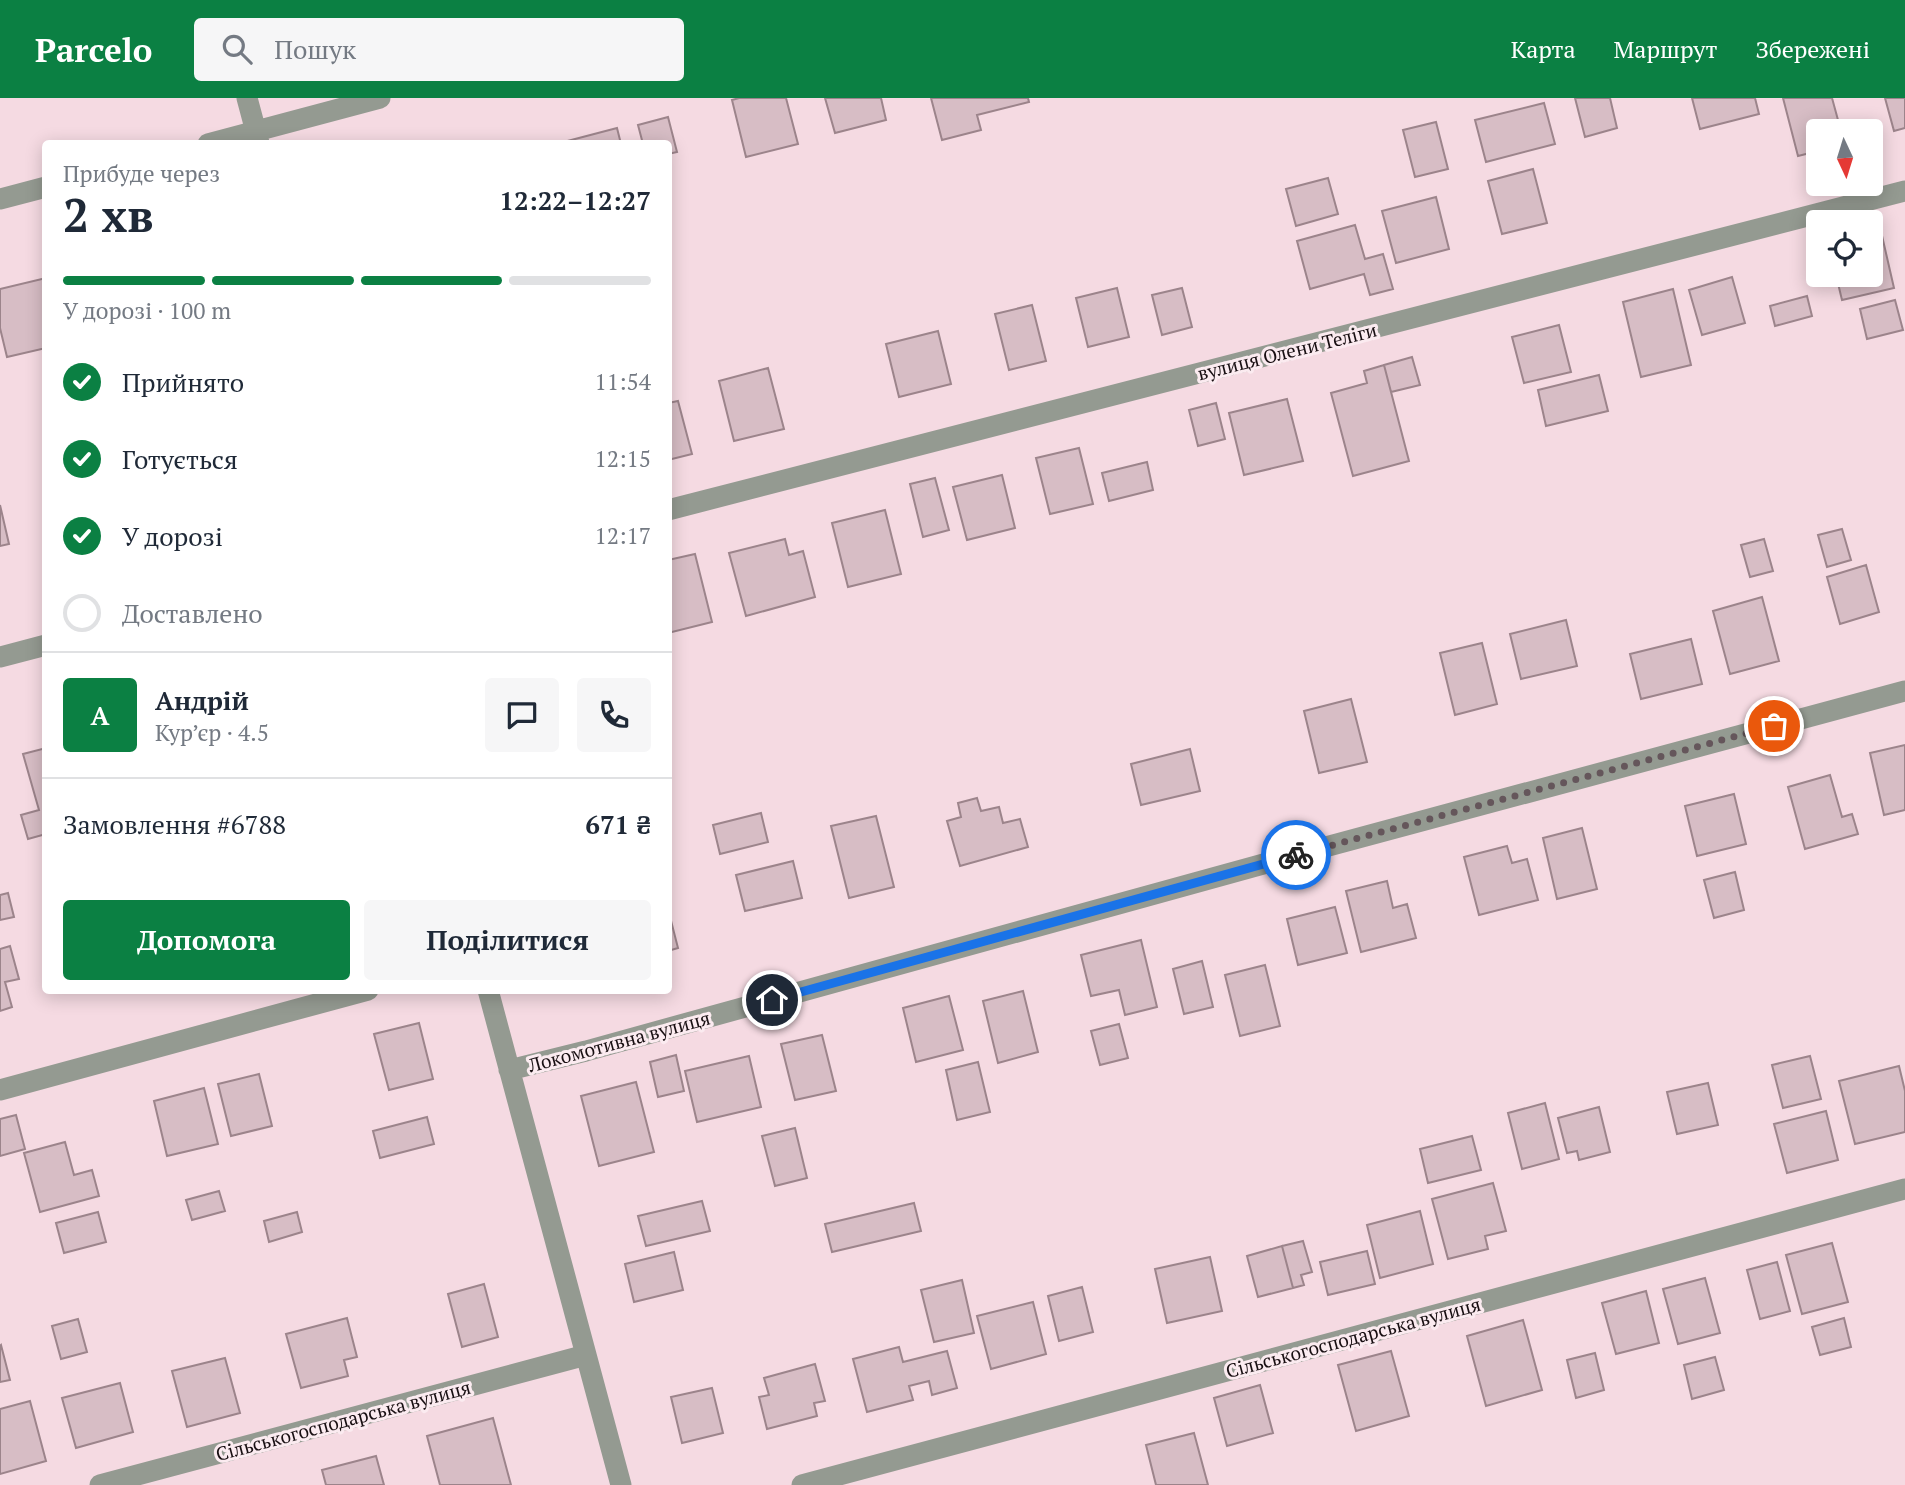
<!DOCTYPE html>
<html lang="uk">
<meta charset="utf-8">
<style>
:root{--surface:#fff;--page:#f6f6f7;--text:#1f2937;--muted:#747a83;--line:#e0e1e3;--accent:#0b8043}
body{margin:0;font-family:"PT Serif",serif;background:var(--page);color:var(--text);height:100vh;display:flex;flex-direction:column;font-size:26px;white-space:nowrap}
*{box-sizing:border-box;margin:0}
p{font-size:23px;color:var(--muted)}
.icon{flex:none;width:38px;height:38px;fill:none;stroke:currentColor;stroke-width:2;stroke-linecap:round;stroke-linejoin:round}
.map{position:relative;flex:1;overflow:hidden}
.side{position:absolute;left:42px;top:42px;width:630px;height:854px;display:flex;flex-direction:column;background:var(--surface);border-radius:7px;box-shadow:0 4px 18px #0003}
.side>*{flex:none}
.needle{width:46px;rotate:176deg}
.tools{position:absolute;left:1806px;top:21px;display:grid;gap:14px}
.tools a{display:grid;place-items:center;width:77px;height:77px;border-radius:7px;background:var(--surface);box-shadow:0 4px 18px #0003;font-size:35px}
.pin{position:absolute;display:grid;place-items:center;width:60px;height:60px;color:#fff;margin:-30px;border:4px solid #fff;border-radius:50%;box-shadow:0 2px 7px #0007}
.courier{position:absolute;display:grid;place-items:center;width:70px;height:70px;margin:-35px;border:5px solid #1a73e8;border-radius:50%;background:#fff;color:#222;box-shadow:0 2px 9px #0007}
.overview em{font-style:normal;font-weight:700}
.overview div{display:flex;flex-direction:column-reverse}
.overview{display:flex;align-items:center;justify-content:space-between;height:119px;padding:0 21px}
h1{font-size:46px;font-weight:700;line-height:52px}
.bar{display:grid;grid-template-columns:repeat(4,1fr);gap:10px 7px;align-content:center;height:84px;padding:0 21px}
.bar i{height:9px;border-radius:5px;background:var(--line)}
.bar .current{background:var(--accent)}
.bar p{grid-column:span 4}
.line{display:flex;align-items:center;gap:18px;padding:0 21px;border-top:2px solid var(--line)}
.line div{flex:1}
.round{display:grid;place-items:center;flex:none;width:74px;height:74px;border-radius:7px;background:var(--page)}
ol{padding:0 21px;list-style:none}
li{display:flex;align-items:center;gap:21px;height:77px}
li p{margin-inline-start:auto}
li .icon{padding:7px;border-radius:50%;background:var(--accent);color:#fff;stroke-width:4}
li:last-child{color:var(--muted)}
li i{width:38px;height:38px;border:4px solid var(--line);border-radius:50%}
.action{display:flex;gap:14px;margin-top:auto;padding:14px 21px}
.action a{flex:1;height:80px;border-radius:7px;background:var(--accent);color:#fff;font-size:28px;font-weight:700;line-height:80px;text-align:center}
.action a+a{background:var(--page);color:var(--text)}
header{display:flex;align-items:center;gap:42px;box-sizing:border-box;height:98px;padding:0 35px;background:var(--accent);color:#fff}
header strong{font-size:33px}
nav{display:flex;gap:38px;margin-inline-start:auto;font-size:24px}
.search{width:490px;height:63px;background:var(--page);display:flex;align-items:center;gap:18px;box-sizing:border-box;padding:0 24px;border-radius:7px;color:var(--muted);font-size:26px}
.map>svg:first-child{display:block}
</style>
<header>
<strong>Parcelo</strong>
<div class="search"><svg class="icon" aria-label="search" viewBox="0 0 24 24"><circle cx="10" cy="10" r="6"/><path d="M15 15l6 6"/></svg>Пошук</div>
<nav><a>Карта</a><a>Маршрут</a><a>Збережені</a></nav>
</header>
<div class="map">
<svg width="1905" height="1387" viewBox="0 0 1905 1387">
<rect width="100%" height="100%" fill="#f5dae2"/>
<path fill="#d7bdc5" stroke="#9c848b" stroke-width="2" d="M 739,0 L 786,0 L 798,46 L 746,59 L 732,2 Z
M 825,0 L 881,0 L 886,22 L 835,35 Z
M 931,0 L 1028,0 L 1029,4 L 977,17 L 981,32 L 942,42 Z
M 1575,0 L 1610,0 L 1617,30 L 1585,39 Z
M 1692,0 L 1755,0 L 1759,16 L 1700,31 Z
M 1783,0 L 1832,0 L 1841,33 L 1818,33 L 1818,53 L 1798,58 Z
M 1885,0 L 1905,0 L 1905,30 L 1894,33 Z
M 1544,5 L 1555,46 L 1486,64 L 1475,22 Z
M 668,19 L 677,54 L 668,56 L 668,46 L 643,46 L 638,27 Z
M 1436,24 L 1448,71 L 1415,79 L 1403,32 Z
M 617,30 L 621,46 L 556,46 Z
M 1533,71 L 1547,125 L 1502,136 L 1488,83 Z
M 1328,80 L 1338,116 L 1296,128 L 1286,91 Z
M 1436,99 L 1449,151 L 1396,165 L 1382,113 Z
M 1355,127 L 1365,161 L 1383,156 L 1393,191 L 1370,197 L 1364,176 L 1310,191 L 1297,143 Z
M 1880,129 L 1894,190 L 1842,202 L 1836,177 L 1871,177 L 1871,131 Z
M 1732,179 L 1745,225 L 1702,237 L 1689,192 Z
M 46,180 L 46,250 L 7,259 L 0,230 L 0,191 Z
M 1117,190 L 1129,239 L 1088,249 L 1076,200 Z
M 1182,190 L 1192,229 L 1162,237 L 1152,197 Z
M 1673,191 L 1691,267 L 1641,279 L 1623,204 Z
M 1807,198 L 1812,218 L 1775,228 L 1770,208 Z
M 1895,202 L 1903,232 L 1867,241 L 1860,211 Z
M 1032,207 L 1046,263 L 1009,272 L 995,216 Z
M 1559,227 L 1571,274 L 1524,285 L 1512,239 Z
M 938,233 L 951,286 L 899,299 L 886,246 Z
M 1412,259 L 1420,287 L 1391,294 L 1384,267 Z
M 1384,267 L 1409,363 L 1353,378 L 1331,295 L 1367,285 L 1364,273 Z
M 768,270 L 784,331 L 734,343 L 719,283 Z
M 1599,277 L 1608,313 L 1546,328 L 1538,292 Z
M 1287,301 L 1303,363 L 1244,377 L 1229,315 Z
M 678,303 L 692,356 L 668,362 L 668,305 Z
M 1216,305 L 1225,341 L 1198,348 L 1189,312 Z
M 1079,350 L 1093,406 L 1050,416 L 1036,360 Z
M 1147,364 L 1153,392 L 1109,403 L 1102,375 Z
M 1002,377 L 1015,430 L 967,442 L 953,389 Z
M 935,380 L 949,432 L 923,439 L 910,386 Z
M 0,407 L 9,446 L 0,448 Z
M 885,412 L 901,476 L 848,489 L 832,425 Z
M 1842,431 L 1851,462 L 1827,469 L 1818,437 Z
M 785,441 L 789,457 L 803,453 L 815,499 L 746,518 L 729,455 Z
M 1764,441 L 1773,473 L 1750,479 L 1741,447 Z
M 695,456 L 712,524 L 668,535 L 668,462 Z
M 1866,467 L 1879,514 L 1840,526 L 1827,479 Z
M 1762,499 L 1779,563 L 1730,576 L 1713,513 Z
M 1566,522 L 1577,568 L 1521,581 L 1510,536 Z
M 1691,541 L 1702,586 L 1641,601 L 1630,556 Z
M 1482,545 L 1497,606 L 1455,617 L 1440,555 Z
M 1351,601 L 1367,664 L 1319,675 L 1304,613 Z
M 1905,647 L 1905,712 L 1884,717 L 1870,655 Z
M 46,650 L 46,736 L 28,741 L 21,717 L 39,712 L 23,656 Z
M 1190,651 L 1200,693 L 1141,707 L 1131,666 Z
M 1830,677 L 1842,719 L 1852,716 L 1858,736 L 1805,751 L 1788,689 Z
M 1734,696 L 1746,746 L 1697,758 L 1685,708 Z
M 977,700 L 981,713 L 999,709 L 1003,725 L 1020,721 L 1028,749 L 960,768 L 947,723 L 961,719 L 958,705 Z
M 761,715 L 768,744 L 720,756 L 713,727 Z
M 876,718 L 894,789 L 849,800 L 831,728 Z
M 1582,730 L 1597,791 L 1557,801 L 1543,740 Z
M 1507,748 L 1512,765 L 1527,761 L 1538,802 L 1479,817 L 1464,759 Z
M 793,763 L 802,800 L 745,813 L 736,777 Z
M 1735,774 L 1744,812 L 1714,820 L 1704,782 Z
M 1387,783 L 1393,810 L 1407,806 L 1416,840 L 1361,854 L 1346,793 Z
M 8,795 L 14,819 L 0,822 L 0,797 Z
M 1335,809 L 1347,855 L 1298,867 L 1287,821 Z
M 668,811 L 678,850 L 668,853 Z
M 1141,842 L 1157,909 L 1125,917 L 1119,892 L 1091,898 L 1081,857 Z
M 10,848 L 19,881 L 5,884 L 12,909 L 0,913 L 0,851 Z
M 1202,863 L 1213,909 L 1184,916 L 1173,871 Z
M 1265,867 L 1280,928 L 1240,938 L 1225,877 Z
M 1023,893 L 1038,954 L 998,965 L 983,903 Z
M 949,898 L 963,952 L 916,964 L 903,910 Z
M 419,925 L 433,981 L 389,992 L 374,936 Z
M 1119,926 L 1128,960 L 1100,967 L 1091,933 Z
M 822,937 L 836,993 L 795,1002 L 781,946 Z
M 676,957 L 684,993 L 658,999 L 650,964 Z
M 749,958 L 761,1009 L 697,1024 L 685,973 Z
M 1810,958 L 1821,1001 L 1783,1010 L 1772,967 Z
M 978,964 L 990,1014 L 957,1022 L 946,972 Z
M 1899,968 L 1905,993 L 1905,1034 L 1855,1046 L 1839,983 Z
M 259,976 L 272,1028 L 231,1038 L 218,986 Z
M 636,984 L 654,1054 L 599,1068 L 581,998 Z
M 1708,985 L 1718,1027 L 1677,1036 L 1667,994 Z
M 204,990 L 218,1046 L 167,1058 L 154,1003 Z
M 1545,1005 L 1559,1061 L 1522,1071 L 1508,1015 Z
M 1599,1009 L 1610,1054 L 1579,1062 L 1577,1053 L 1567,1055 L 1558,1020 Z
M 1826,1013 L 1838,1062 L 1787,1075 L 1774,1026 Z
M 16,1017 L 25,1051 L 0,1058 L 0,1021 Z
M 427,1019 L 434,1046 L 380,1060 L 373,1033 Z
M 795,1030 L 807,1080 L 775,1088 L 762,1038 Z
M 1472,1038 L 1481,1072 L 1428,1085 L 1420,1051 Z
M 65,1044 L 74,1077 L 92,1072 L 99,1098 L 40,1114 L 24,1055 Z
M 1493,1085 L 1506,1133 L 1485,1138 L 1488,1151 L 1448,1161 L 1432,1101 Z
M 219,1093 L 225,1113 L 192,1122 L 186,1102 Z
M 702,1103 L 710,1133 L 646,1148 L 638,1118 Z
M 914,1105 L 921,1133 L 832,1154 L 825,1126 Z
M 1420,1113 L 1433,1166 L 1380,1180 L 1367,1127 Z
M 98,1114 L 106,1144 L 64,1155 L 56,1125 Z
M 297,1114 L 302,1134 L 269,1144 L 264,1123 Z
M 1303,1143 L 1312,1174 L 1301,1177 L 1304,1187 L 1293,1190 L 1282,1148 Z
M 1832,1145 L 1848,1204 L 1802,1216 L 1786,1157 Z
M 1282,1148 L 1293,1190 L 1258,1199 L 1247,1158 Z
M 1367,1153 L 1375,1186 L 1328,1197 L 1320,1164 Z
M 674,1154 L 683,1192 L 634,1204 L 625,1166 Z
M 1210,1159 L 1222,1213 L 1167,1225 L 1155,1171 Z
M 1777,1164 L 1790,1213 L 1760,1221 L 1747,1172 Z
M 1705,1180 L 1720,1235 L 1678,1246 L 1663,1191 Z
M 962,1182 L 974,1235 L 934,1244 L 921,1192 Z
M 484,1186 L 498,1239 L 462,1249 L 448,1196 Z
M 1082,1189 L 1093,1234 L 1059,1243 L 1048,1198 Z
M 1646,1193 L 1659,1245 L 1616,1256 L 1602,1205 Z
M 1033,1204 L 1046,1256 L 991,1271 L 977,1218 Z
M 347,1220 L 357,1259 L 344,1262 L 348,1278 L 301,1290 L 286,1236 Z
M 1844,1220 L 1851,1249 L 1820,1257 L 1812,1229 Z
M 78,1221 L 87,1254 L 61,1261 L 52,1228 Z
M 1523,1222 L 1542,1292 L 1486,1308 L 1467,1238 Z
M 1,1247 L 10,1282 L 0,1284 L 0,1248 Z
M 899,1249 L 903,1264 L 947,1253 L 957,1290 L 932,1297 L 929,1283 L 909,1288 L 913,1302 L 867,1314 L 853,1261 Z
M 1391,1253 L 1409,1318 L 1356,1333 L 1338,1267 Z
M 1595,1255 L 1604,1292 L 1576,1300 L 1567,1262 Z
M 1715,1259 L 1724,1292 L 1692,1301 L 1684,1267 Z
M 225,1260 L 240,1315 L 187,1329 L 172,1273 Z
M 815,1266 L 825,1303 L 814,1305 L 817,1318 L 767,1331 L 759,1299 L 769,1297 L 764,1280 Z
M 120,1285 L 133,1334 L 76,1350 L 62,1300 Z
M 1260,1287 L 1273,1335 L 1227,1348 L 1214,1300 Z
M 712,1290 L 723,1335 L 682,1345 L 671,1299 Z
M 30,1303 L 46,1363 L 0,1376 L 0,1311 Z
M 493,1320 L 511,1387 L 440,1387 L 427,1338 Z
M 1194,1335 L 1208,1387 L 1156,1387 L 1146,1347 Z
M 376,1358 L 384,1387 L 326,1387 L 322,1372 Z"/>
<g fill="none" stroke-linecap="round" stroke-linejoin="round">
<path stroke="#949a91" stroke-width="21" d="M 247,0 L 259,45
M 208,46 L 380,0
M 0,101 L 46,89
M 668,412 L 1905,93
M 0,559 L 46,547
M 488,892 L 621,1387
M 509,972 L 586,953 L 1303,755 L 1905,593
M 0,992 L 368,892
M 100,1387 L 586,1257
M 802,1387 L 1905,1091"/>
</g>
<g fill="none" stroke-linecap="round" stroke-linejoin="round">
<path stroke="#65565b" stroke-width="7" stroke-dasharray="0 12.6" d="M 1296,757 L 1774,628"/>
<path stroke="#1a73e8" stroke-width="9" d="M 772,902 L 1296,757"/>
</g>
<g text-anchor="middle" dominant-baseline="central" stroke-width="6" stroke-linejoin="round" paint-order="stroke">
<g font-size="19" fill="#180f12" stroke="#fbebf0">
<text transform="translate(1287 253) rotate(-14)">вулиця Олени Теліги</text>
<text transform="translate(619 943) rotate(-15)">Локомотивна вулиця</text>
<text transform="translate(1353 1239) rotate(-15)">Сільськогосподарська вулиця</text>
<text transform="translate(343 1322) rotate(-15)">Сільськогосподарська вулиця</text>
</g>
</g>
</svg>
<div class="tools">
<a><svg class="needle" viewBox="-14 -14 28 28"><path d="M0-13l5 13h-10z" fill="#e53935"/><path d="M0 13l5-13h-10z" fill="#747a83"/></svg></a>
<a><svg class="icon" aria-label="locate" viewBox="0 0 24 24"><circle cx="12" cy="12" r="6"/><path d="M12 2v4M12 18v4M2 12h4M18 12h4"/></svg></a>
</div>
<div class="pin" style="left:1774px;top:628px;background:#ea580c"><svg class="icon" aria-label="bag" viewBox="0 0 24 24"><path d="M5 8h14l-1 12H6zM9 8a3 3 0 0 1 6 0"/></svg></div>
<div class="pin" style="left:772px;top:902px;background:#1f2937"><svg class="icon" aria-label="home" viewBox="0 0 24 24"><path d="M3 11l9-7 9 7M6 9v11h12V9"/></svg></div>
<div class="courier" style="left:1296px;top:757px"><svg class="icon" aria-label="bike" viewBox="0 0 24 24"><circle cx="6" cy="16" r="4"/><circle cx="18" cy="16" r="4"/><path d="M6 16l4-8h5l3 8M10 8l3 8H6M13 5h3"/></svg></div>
<section class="side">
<div class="overview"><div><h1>2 хв</h1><p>Прибуде через</p></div><em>12:22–12:27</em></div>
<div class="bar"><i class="current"></i><i class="current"></i><i class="current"></i><i></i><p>У дорозі · 100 m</p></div>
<ol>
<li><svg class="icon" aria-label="check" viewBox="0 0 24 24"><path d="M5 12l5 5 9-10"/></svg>Прийнято<p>11:54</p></li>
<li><svg class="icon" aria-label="check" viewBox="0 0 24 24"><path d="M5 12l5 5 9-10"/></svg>Готується<p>12:15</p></li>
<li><svg class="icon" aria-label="check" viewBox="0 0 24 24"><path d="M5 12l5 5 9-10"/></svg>У дорозі<p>12:17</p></li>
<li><i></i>Доставлено</li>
</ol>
<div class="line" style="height:126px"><b class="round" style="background:var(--accent);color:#fff">А</b><div><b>Андрій</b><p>Кур’єр · 4.5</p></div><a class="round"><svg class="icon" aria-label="chat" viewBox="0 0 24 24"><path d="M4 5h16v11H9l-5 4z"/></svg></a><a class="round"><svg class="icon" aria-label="phone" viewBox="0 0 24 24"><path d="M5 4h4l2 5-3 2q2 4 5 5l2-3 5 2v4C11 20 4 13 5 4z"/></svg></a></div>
<div class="line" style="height:91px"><div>Замовлення #6788</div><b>671 ₴</b></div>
<div class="action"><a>Допомога</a><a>Поділитися</a></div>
</section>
</div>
